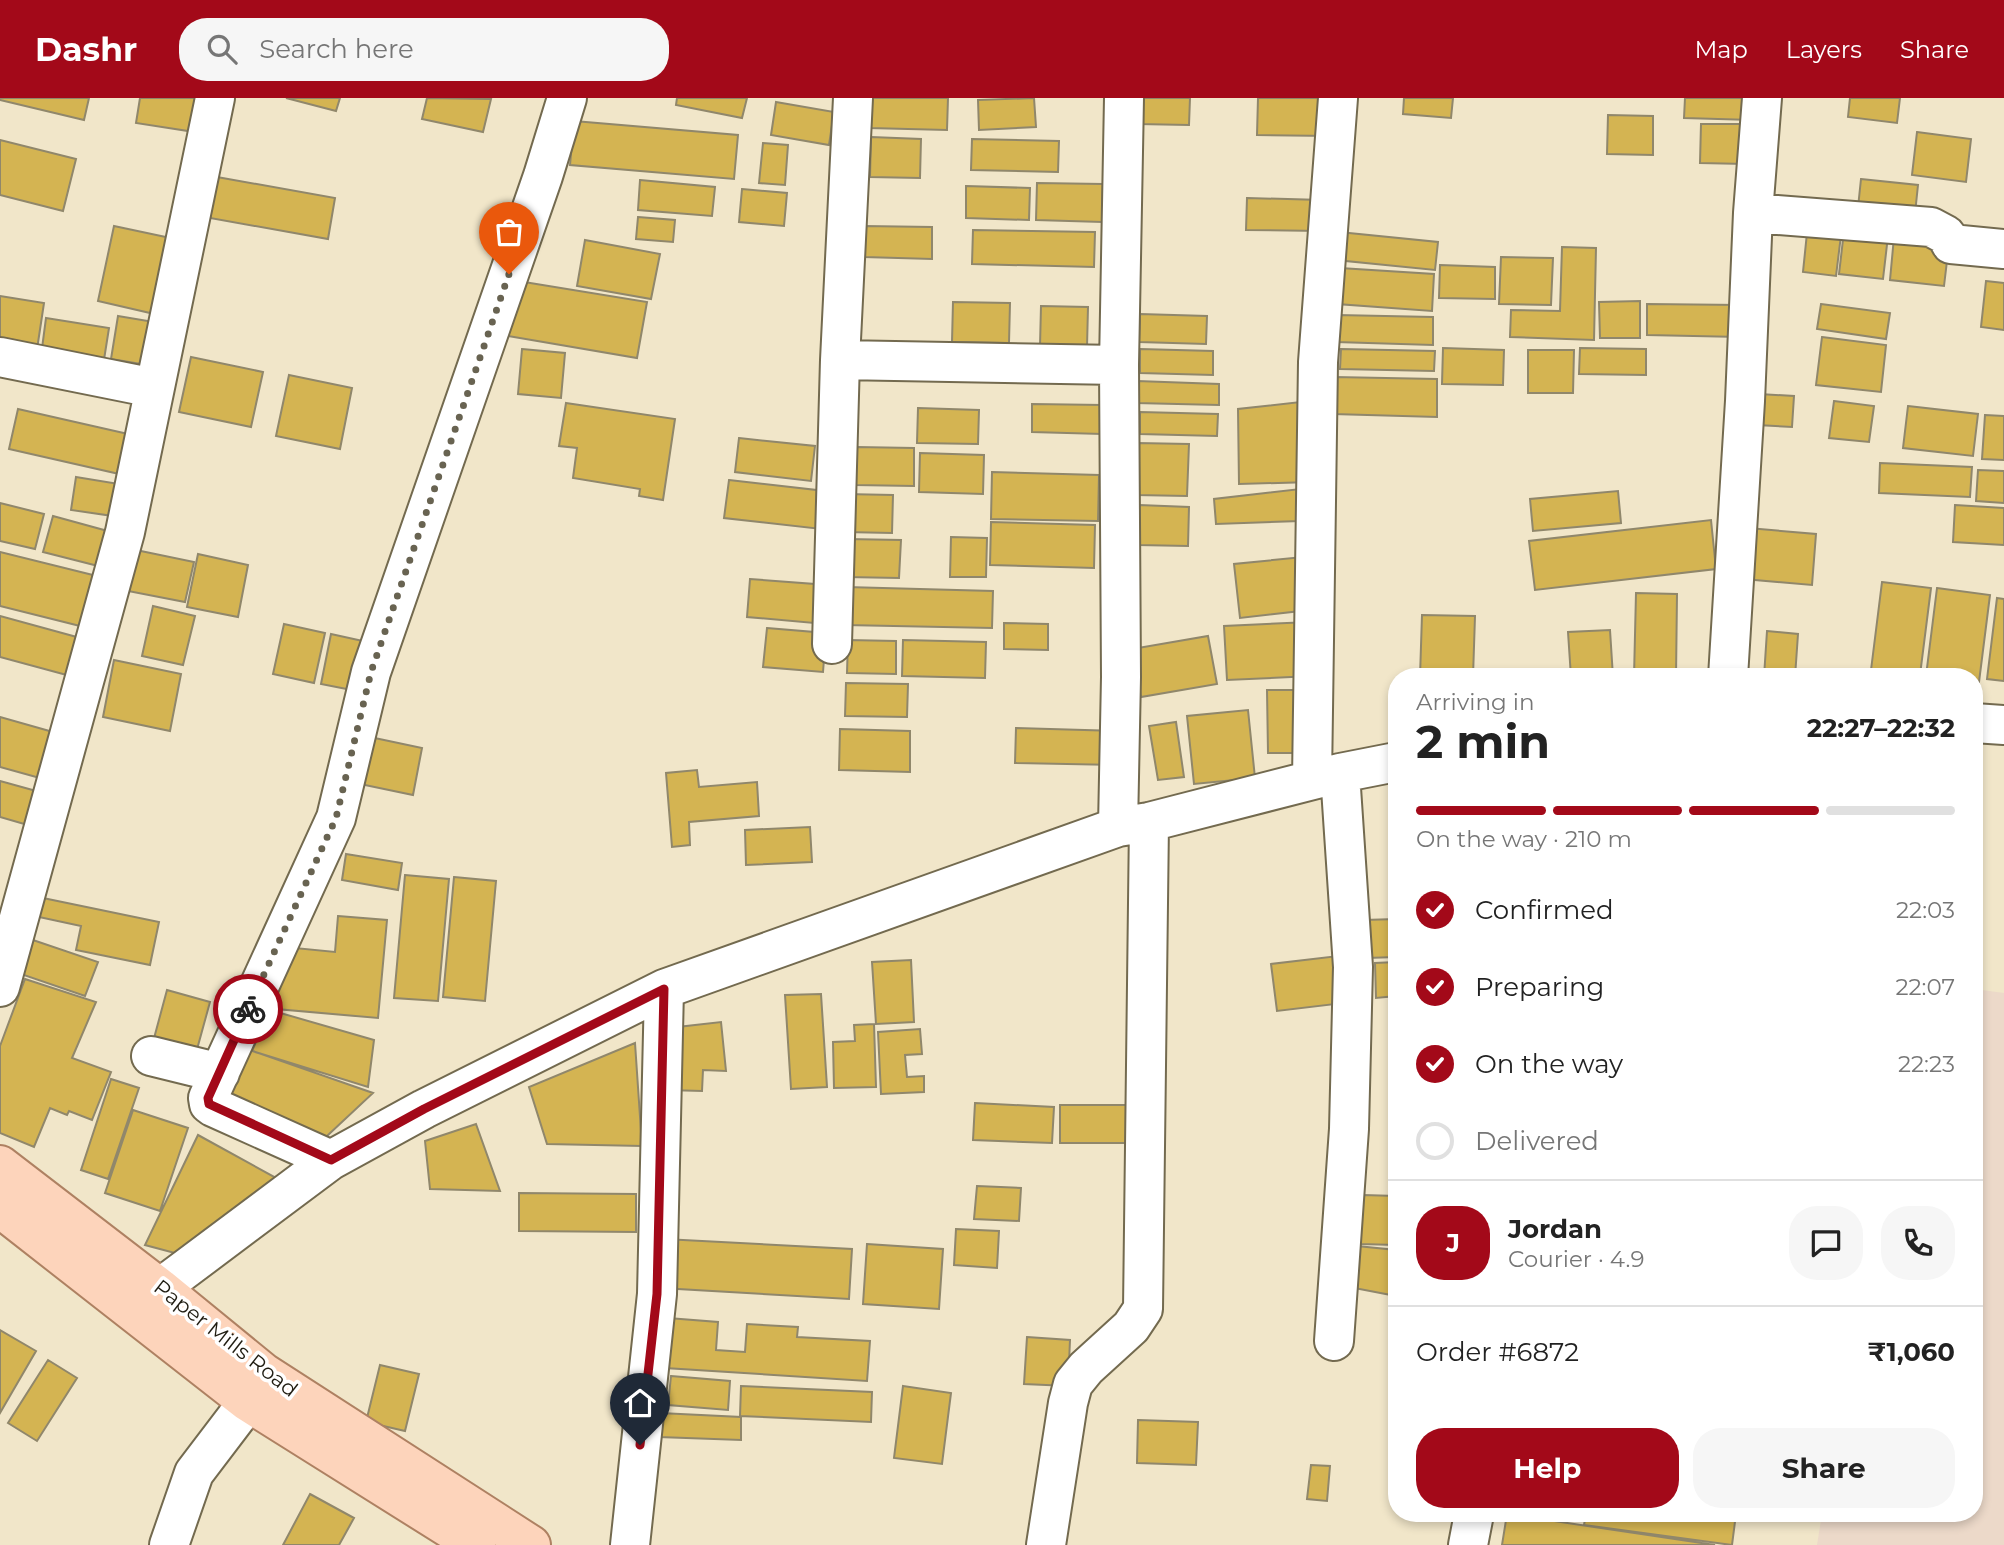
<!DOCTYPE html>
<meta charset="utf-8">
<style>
:root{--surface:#fff;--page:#f6f6f6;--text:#222;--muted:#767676;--line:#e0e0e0;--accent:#a30919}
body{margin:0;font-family:Montserrat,sans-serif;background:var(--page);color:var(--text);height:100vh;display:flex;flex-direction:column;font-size:26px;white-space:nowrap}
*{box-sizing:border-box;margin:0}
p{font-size:23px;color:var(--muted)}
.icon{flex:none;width:38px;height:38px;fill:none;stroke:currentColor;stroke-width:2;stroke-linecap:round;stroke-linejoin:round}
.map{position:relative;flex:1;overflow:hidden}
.side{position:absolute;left:1388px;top:570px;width:595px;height:854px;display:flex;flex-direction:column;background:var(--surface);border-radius:28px;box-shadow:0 4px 10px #0003}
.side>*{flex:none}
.pin{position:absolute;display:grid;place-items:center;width:60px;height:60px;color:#fff;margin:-72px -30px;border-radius:50% 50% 50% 0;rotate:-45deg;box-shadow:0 0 7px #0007}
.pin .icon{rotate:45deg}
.courier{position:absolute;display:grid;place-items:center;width:70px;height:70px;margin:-35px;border:5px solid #a30919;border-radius:50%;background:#fff;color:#222;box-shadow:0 2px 9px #0007}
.overview em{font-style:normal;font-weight:700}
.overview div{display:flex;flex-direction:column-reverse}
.overview{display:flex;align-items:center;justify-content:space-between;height:119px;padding:0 28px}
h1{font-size:46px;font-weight:700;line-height:52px}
.bar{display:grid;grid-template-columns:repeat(4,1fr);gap:10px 7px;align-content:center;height:84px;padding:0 28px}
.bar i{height:9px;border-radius:5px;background:var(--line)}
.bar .current{background:var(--accent)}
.bar p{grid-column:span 4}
.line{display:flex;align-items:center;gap:18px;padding:0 28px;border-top:2px solid var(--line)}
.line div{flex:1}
.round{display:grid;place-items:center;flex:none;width:74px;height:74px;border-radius:28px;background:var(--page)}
ol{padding:0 28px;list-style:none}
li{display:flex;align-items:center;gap:21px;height:77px}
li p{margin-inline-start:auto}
li .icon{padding:7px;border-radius:50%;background:var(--accent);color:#fff;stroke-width:4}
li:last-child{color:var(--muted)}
li i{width:38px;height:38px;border:4px solid var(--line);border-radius:50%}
.button{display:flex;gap:14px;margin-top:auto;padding:14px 28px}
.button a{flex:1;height:80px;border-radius:28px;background:var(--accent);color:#fff;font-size:28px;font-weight:700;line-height:80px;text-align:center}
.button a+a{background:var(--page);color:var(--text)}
header{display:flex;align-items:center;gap:42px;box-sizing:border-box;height:98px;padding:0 35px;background:var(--accent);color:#fff}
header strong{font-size:33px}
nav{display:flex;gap:38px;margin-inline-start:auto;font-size:24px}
.search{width:490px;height:63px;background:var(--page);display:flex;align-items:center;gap:18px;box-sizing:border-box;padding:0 24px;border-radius:28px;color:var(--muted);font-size:26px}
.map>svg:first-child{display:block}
</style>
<header>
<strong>Dashr</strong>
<div class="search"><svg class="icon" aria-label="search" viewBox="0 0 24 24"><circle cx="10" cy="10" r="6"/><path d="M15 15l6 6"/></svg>Search here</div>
<nav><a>Map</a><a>Layers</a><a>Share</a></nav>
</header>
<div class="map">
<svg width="2004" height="1447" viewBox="0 0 2004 1447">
<rect width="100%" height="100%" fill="#f1e6c9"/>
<path fill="#ecd9c9" d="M 1974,891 L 2004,895 L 2004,1447 L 1817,1447 L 1822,1416 L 1974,1416 Z"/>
<path fill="#d4b452" stroke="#90876b" stroke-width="2" d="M 0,0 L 89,0 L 84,22 L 0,2 Z
M 140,0 L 207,0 L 201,35 L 136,25 Z
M 286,0 L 340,0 L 336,13 Z
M 427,0 L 491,1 L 483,34 L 422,21 Z
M 677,0 L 747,0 L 742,20 L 676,7 Z
M 870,0 L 948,0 L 947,32 L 869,30 Z
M 1034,0 L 1036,29 L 979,32 L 978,2 Z
M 1139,0 L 1190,0 L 1189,27 L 1138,26 Z
M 1258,0 L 1331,0 L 1330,38 L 1257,37 Z
M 1404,0 L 1453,0 L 1451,20 L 1403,16 Z
M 1685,0 L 1753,0 L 1752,22 L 1684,20 Z
M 1850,0 L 1900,0 L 1897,25 L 1848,19 Z
M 776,4 L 834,14 L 829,47 L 771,37 Z
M 1608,17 L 1653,18 L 1653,57 L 1607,56 Z
M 574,23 L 738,37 L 734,81 L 570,67 Z
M 1701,26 L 1747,26 L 1746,66 L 1700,65 Z
M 1917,34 L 1971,41 L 1966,84 L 1912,77 Z
M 871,39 L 921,41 L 920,80 L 870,79 Z
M 972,41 L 1059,43 L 1058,74 L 971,72 Z
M 0,42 L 76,61 L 63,113 L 0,97 Z
M 763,45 L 788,47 L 785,87 L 759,85 Z
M 217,79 L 335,100 L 328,141 L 210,120 Z
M 1861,81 L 1918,87 L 1914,125 L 1857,119 Z
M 640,82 L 715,89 L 712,118 L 638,112 Z
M 1037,85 L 1103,86 L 1102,124 L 1036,122 Z
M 966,88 L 1030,90 L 1029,122 L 966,120 Z
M 742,91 L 787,95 L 784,128 L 739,124 Z
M 1247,100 L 1322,102 L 1321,133 L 1246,132 Z
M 638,119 L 675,122 L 673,144 L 636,141 Z
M 1808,125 L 1842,129 L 1836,178 L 1803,174 Z
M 114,128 L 180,142 L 163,218 L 98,203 Z
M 864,128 L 932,129 L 932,161 L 864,159 Z
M 973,132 L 1095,134 L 1094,169 L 972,166 Z
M 1844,133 L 1888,138 L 1883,181 L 1839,176 Z
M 1339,134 L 1438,144 L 1435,172 L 1336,162 Z
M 1894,139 L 1949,146 L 1944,188 L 1890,182 Z
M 585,142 L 660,156 L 651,201 L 577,188 Z
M 1562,149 L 1596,150 L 1594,242 L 1510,239 L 1511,212 L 1560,213 Z
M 1501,159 L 1553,160 L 1551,207 L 1499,206 Z
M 1440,167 L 1495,169 L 1495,201 L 1439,200 Z
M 1340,170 L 1434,176 L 1432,213 L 1337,206 Z
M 518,183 L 647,204 L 637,260 L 508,238 Z
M 1986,183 L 2004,185 L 2004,232 L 1981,229 Z
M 0,198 L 44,205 L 36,258 L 0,252 Z
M 1640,203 L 1640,240 L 1600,240 L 1599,204 Z
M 953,204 L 1010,205 L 1009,245 L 952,244 Z
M 1647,206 L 1740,207 L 1740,239 L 1647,237 Z
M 1821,206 L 1890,215 L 1886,241 L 1817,231 Z
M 1041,208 L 1088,209 L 1087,249 L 1040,248 Z
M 1140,216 L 1207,218 L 1206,246 L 1139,244 Z
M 1337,217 L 1433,219 L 1433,247 L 1336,244 Z
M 118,218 L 154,224 L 147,267 L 111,261 Z
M 46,220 L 109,230 L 103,268 L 41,258 Z
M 1822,239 L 1886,247 L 1881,294 L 1816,287 Z
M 1443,250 L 1504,252 L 1503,287 L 1442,286 Z
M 1580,250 L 1646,251 L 1646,277 L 1579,276 Z
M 522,251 L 565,255 L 561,300 L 518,296 Z
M 1140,251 L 1213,253 L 1213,277 L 1140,275 Z
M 1341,251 L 1435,253 L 1434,273 L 1340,271 Z
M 1528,252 L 1574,252 L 1573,295 L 1528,295 Z
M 191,259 L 263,274 L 251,329 L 179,314 Z
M 289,277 L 352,290 L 340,351 L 276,338 Z
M 1334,279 L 1437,281 L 1437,319 L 1333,316 Z
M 1137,283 L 1219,286 L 1219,307 L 1136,305 Z
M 1759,296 L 1794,298 L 1792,329 L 1757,327 Z
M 1309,303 L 1311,384 L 1239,386 L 1238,311 Z
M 1834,303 L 1874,308 L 1869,344 L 1829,340 Z
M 566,305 L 675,321 L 663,402 L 639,398 L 640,391 L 573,380 L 577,350 L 559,348 Z
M 1032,306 L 1103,307 L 1102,336 L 1032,334 Z
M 1908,308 L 1978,316 L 1973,358 L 1903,350 Z
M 918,310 L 979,312 L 978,346 L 917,345 Z
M 18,311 L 137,338 L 128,378 L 9,351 Z
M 1140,314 L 1218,316 L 1217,338 L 1140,336 Z
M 1985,317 L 2004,318 L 2004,362 L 1982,361 Z
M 739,340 L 815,348 L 811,383 L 735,374 Z
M 1137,345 L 1189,346 L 1187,398 L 1136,397 Z
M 856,349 L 914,350 L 914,388 L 855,387 Z
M 920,355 L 984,357 L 983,396 L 919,394 Z
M 1880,365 L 1972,369 L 1970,399 L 1879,395 Z
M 1978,372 L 2004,373 L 2004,405 L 1976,403 Z
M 992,374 L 1099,377 L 1098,423 L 991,421 Z
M 76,379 L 119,386 L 113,418 L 71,412 Z
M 729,382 L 825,393 L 821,431 L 724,420 Z
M 1300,391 L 1300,423 L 1216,426 L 1214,401 Z
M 1618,393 L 1621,425 L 1533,433 L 1530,401 Z
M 844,396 L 893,397 L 892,435 L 844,434 Z
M 0,405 L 44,416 L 35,451 L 0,443 Z
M 1139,407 L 1189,409 L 1188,448 L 1138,447 Z
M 1955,407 L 2004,410 L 2004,447 L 1953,444 Z
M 53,418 L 115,435 L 106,470 L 43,454 Z
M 1711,422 L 1716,471 L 1535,492 L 1529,443 Z
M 991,424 L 1095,427 L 1094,470 L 990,467 Z
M 1748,430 L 1816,436 L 1812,487 L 1744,481 Z
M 951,439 L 987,440 L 986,479 L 950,479 Z
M 846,441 L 901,442 L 899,480 L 846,479 Z
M 136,452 L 194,464 L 185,504 L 128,493 Z
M 0,454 L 105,480 L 92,531 L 0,508 Z
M 198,456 L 248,467 L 238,519 L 187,509 Z
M 1303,459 L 1309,512 L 1240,520 L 1234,466 Z
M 750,481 L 828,487 L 825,526 L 747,519 Z
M 1882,484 L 1931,490 L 1920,577 L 1871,572 Z
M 846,489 L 993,493 L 992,530 L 845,527 Z
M 1937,490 L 1990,497 L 1979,584 L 1974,584 L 1974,579 L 1926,578 Z
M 1636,495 L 1677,496 L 1676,579 L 1634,579 Z
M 1997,500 L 2004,501 L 2004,583 L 1987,581 Z
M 153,508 L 195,518 L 183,567 L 142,558 Z
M 1422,517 L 1475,518 L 1473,579 L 1420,579 Z
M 0,518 L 84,541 L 74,579 L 0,559 Z
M 1309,524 L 1312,578 L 1227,582 L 1224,528 Z
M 1004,525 L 1048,526 L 1048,552 L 1004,551 Z
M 284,526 L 325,535 L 314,585 L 273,576 Z
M 767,530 L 826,535 L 823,574 L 763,569 Z
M 1610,532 L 1613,579 L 1571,579 L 1568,534 Z
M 1767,533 L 1798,536 L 1795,579 L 1764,579 Z
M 331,536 L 372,545 L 362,594 L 321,586 Z
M 1208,538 L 1217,586 L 1141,599 L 1132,551 Z
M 848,542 L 896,543 L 896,576 L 847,575 Z
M 903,542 L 986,544 L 985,580 L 902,578 Z
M 114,562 L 181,576 L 170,633 L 103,619 Z
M 846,585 L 908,586 L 907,619 L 845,618 Z
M 1267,592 L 1311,592 L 1312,655 L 1268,655 Z
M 1248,612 L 1255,680 L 1194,686 L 1187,618 Z
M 0,619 L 60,636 L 47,682 L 0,669 Z
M 1176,624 L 1184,679 L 1158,682 L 1149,628 Z
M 1016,630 L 1118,633 L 1117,667 L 1015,665 Z
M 840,631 L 910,633 L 910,674 L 839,672 Z
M 370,639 L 422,650 L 413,697 L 360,686 Z
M 697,672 L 699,689 L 757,684 L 759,718 L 689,724 L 690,747 L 672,749 L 666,675 Z
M 0,683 L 47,696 L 38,730 L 0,719 Z
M 810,729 L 812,764 L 746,767 L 745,732 Z
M 346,756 L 402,765 L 398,792 L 342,782 Z
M 405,777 L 449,781 L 438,903 L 394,900 Z
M 454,779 L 496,783 L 485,903 L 443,899 Z
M 43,800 L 159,824 L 150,867 L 76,852 L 81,828 L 39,819 Z
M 338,818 L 387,822 L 378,920 L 265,910 L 285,849 L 335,854 Z
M 1396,821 L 1396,859 L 1367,860 L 1364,822 Z
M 27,840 L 98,864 L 85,898 L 15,874 Z
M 1338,858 L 1344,905 L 1277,913 L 1271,866 Z
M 911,862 L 914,924 L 876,926 L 872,864 Z
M 1396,864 L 1396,898 L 1376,900 L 1375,865 Z
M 25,881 L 96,904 L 72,960 L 111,974 L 92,1022 L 69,1013 L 67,1017 L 50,1010 L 34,1049 L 0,1035 L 0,948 Z
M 167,892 L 210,904 L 196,955 L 153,944 Z
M 821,896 L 827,989 L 791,991 L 785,897 Z
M 270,912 L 374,942 L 368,989 L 252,953 Z
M 721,924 L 726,973 L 703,972 L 702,993 L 667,992 L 669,930 Z
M 874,926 L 876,989 L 834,990 L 833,944 L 855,943 L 854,927 Z
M 920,931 L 922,956 L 905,957 L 907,979 L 924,978 L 924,994 L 881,996 L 878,934 Z
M 635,945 L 642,1048 L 547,1046 L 529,989 Z
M 247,951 L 373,995 L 312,1052 L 217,1004 Z
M 111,981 L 139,990 L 108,1081 L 81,1072 Z
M 975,1005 L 1054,1009 L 1052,1045 L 973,1042 Z
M 1060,1007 L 1134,1007 L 1134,1045 L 1060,1045 Z
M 133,1012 L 188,1030 L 160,1113 L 105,1095 Z
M 476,1026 L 500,1093 L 430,1091 L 425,1043 Z
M 198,1037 L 278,1081 L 197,1161 L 145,1147 Z
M 977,1088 L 1021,1090 L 1019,1123 L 974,1121 Z
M 519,1095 L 636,1096 L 636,1134 L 519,1133 Z
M 1363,1097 L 1396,1098 L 1396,1147 L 1360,1146 Z
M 956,1131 L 999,1133 L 997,1170 L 954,1167 Z
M 664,1141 L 852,1151 L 849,1201 L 661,1190 Z
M 867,1146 L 943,1151 L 939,1211 L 863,1206 Z
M 1357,1148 L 1396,1152 L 1396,1198 L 1349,1189 Z
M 668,1220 L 718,1224 L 716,1252 L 745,1254 L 747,1226 L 798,1229 L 797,1239 L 870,1243 L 867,1283 L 665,1270 Z
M 0,1232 L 36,1253 L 0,1315 Z
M 1027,1239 L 1070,1242 L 1068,1288 L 1024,1286 Z
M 48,1262 L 77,1280 L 37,1343 L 8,1325 Z
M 380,1267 L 419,1276 L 405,1333 L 366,1324 Z
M 671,1278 L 730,1283 L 728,1312 L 668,1307 Z
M 741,1288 L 872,1294 L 871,1324 L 740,1318 Z
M 903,1288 L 951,1295 L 942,1366 L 894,1360 Z
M 660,1315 L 741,1319 L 741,1342 L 659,1339 Z
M 1138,1322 L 1198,1324 L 1196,1367 L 1137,1365 Z
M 1311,1367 L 1330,1368 L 1327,1403 L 1307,1401 Z
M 310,1396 L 354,1420 L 339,1447 L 283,1447 Z
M 1507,1416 L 1715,1447 L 1502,1447 Z
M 1586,1416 L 1736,1416 L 1732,1447 L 1584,1427 Z"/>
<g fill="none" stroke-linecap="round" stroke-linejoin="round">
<defs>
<path id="minor" d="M 1753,115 L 1931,129 L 1946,137 L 1951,146 L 2004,151
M 0,259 L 154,290
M 840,262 L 1119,267
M 832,546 L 840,262 L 853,0
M 1728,579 L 1745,303 L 1753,115 L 1762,0
M 1974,625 L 2004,627
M 1312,682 L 1318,264 L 1338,0
M 1118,729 L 1121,579 L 1119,267 L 1124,0
M 0,889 L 125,434 L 215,0
M 151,958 L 220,975
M 331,1062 L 213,1009 L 209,1006 L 208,1000 L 336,720 L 371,574 L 543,78 L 567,0
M 144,1217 L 160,1190 L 331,1062 L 424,1011 L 664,891 L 1118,729 L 1149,724 L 1340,675 L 1396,664
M 1334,1243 L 1349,1031 L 1353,869 L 1340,675
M 169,1447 L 194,1375 L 248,1304
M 630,1447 L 657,1196 L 664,891
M 1046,1447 L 1068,1305 L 1073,1286 L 1086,1270 L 1131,1229 L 1143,1211 L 1149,724
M 1468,1447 L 1474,1416"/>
<path id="major" d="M 0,1067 L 160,1190 L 264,1275 L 531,1447
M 0,1110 L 248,1304 L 476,1447"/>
</defs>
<use href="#minor" stroke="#736a4f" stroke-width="42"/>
<use href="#major" stroke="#ae8162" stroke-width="42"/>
<use href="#minor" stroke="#fff" stroke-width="38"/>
<use href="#major" stroke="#fdd4bb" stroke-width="38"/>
</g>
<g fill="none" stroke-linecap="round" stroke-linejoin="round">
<path stroke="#686351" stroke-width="7" stroke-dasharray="0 12.6" d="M 248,911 L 336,720 L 371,574 L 509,176"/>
<path stroke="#a30919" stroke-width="9" d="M 248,911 L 208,1000 L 209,1006 L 331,1062 L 424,1011 L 664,891 L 657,1196 L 640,1347"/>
</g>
<g text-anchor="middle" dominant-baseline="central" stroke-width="7" stroke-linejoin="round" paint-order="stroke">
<g font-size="21" fill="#1f1c11" stroke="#fff">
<text transform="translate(226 1240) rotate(38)">Paper Mills Road</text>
</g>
</g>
</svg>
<div class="pin" style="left:509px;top:176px;background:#ea580c"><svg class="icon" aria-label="bag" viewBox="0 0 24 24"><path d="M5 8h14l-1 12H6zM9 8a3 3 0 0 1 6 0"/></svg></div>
<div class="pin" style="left:640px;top:1347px;background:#1f2937"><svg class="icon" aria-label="home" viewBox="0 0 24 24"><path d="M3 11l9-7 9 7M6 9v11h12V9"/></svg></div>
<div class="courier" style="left:248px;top:911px"><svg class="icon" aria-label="bike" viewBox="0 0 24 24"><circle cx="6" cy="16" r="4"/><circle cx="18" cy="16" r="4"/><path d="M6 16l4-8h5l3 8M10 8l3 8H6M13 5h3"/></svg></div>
<section class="side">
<div class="overview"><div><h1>2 min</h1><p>Arriving in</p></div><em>22:27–22:32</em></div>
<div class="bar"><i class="current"></i><i class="current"></i><i class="current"></i><i></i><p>On the way · 210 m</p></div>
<ol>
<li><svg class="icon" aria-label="check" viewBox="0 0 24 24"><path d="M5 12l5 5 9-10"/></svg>Confirmed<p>22:03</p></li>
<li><svg class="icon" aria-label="check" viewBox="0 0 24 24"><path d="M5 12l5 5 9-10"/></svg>Preparing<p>22:07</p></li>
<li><svg class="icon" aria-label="check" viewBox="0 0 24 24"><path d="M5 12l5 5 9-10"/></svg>On the way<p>22:23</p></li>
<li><i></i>Delivered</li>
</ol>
<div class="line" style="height:126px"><b class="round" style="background:var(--accent);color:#fff">J</b><div><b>Jordan</b><p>Courier · 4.9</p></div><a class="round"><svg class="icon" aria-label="chat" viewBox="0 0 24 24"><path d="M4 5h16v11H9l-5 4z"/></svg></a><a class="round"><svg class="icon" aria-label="phone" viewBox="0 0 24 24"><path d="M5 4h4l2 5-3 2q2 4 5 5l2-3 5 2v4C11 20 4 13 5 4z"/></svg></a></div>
<div class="line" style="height:91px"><div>Order #6872</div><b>₹1,060</b></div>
<div class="button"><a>Help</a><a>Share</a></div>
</section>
</div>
